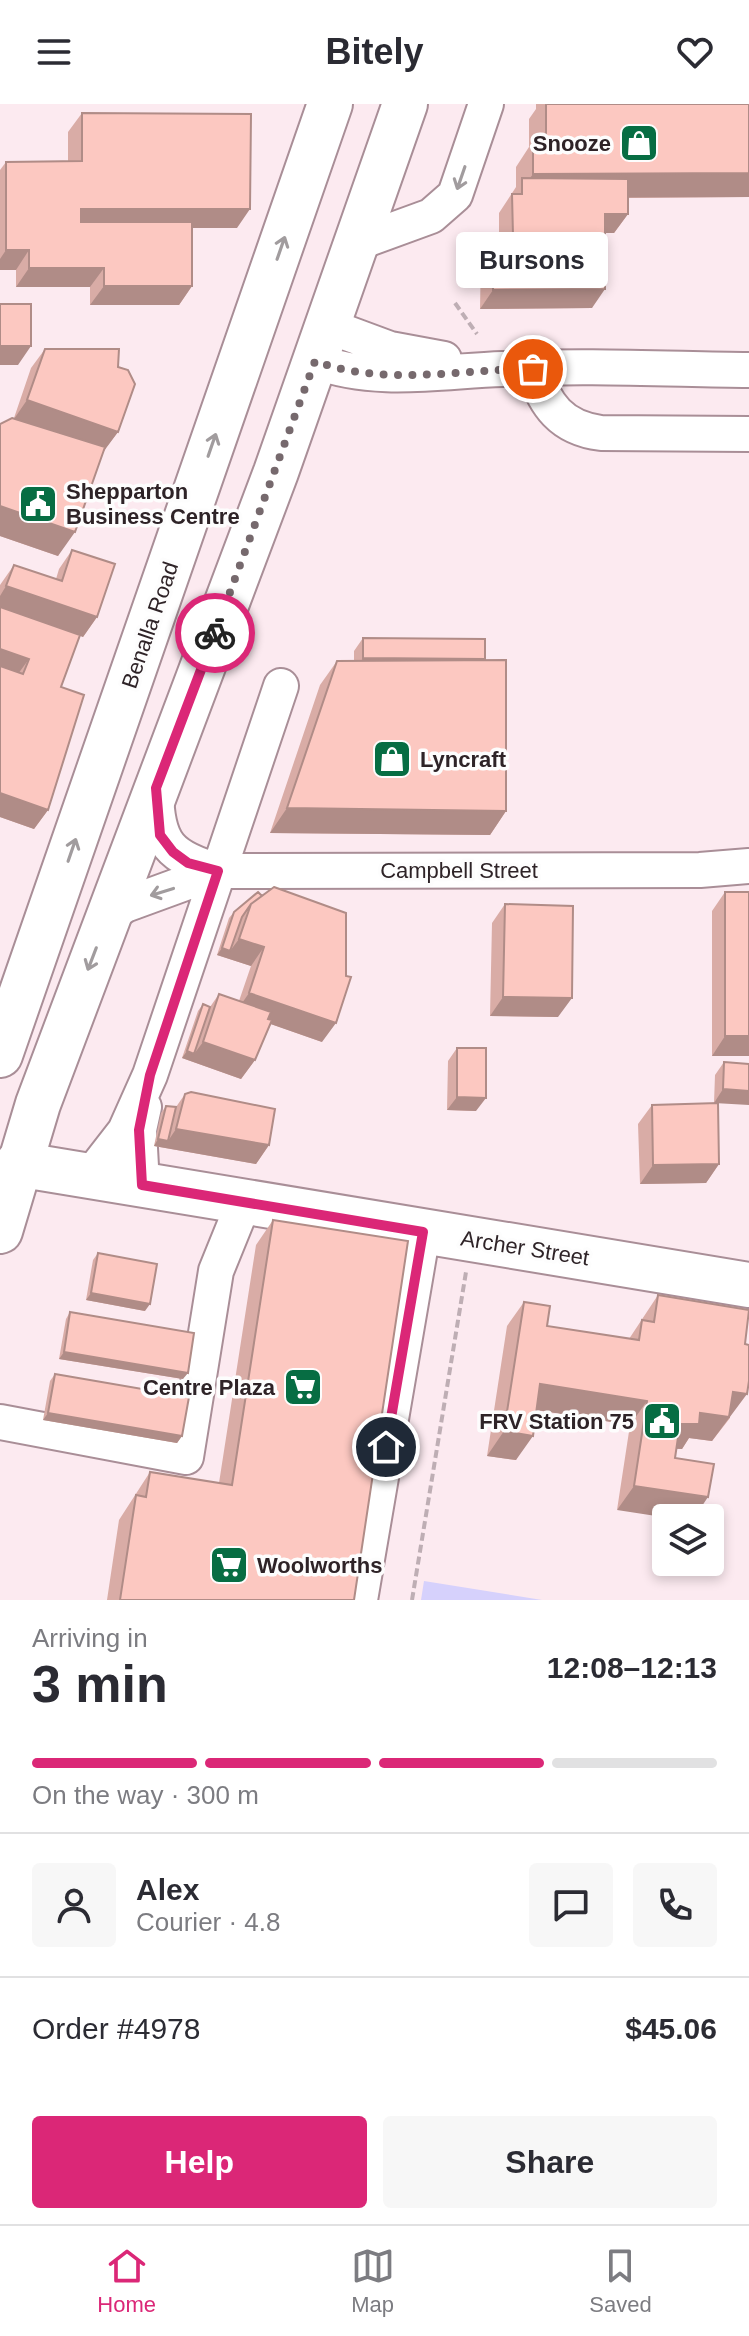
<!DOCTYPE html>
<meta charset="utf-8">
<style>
:root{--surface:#fff;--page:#f7f7f7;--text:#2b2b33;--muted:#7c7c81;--line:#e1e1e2;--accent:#db2777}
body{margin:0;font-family:Helvetica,sans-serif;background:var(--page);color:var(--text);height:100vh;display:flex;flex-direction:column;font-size:30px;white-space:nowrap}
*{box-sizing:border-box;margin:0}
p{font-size:26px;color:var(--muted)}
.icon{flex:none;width:44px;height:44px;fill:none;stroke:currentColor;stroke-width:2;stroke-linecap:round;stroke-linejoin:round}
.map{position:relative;height:1496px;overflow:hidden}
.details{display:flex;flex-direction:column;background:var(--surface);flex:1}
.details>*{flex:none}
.fabs{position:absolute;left:652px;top:1400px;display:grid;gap:16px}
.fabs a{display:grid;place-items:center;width:72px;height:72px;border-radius:8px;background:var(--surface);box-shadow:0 4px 12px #0003;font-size:40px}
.pin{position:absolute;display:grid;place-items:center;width:68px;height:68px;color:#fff;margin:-34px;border:4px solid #fff;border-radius:50%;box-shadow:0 2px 8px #0007}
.courier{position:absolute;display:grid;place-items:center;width:80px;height:80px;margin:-40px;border:6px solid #db2777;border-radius:50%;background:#fff;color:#222;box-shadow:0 2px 10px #0007}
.bubble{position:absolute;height:56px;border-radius:8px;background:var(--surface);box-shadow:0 4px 12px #0003;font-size:26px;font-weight:600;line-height:56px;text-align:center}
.headline em{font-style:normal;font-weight:600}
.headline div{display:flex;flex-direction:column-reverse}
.headline{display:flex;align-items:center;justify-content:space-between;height:136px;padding:0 32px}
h1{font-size:52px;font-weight:600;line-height:60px}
.bar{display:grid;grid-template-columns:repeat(4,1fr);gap:12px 8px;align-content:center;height:96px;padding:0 32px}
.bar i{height:10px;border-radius:6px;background:var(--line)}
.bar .selected{background:var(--accent)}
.bar p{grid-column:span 4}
.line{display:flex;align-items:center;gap:20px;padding:0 32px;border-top:2px solid var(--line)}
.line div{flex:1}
.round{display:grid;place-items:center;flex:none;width:84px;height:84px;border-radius:8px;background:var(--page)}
.cta{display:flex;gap:16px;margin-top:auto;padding:16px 32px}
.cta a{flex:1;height:92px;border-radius:8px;background:var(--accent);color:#fff;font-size:32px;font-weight:600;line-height:92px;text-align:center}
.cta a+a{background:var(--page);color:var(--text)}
header{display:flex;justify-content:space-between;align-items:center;height:104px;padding:0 32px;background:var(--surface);font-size:36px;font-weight:600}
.dock{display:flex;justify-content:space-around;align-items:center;height:112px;border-top:2px solid var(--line);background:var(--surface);font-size:22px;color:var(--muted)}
.dock a{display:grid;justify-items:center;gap:4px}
.dock .selected{color:var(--accent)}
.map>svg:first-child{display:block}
</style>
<header><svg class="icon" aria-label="menu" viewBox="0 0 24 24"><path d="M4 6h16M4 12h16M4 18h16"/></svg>Bitely<svg class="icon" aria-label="heart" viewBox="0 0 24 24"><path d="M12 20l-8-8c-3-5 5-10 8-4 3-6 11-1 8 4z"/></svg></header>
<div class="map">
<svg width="749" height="1496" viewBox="0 0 749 1496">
<rect width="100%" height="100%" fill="#fceaf0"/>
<path fill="#d6d1fc" d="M 424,1477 L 542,1496 L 421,1496 Z"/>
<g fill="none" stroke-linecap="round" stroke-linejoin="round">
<defs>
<path id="minor" d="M 357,139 L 431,112 L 455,91 L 486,0
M 328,222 L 390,245 L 444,255
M 315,257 C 376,280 441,267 503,265 C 585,261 667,265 749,266
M 533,265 C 545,301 561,324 601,329 L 749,330
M 156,688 C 157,740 170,753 218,767 L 700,766 L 749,762
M 108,812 L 125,801 L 218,767
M 90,1072 L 125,1027 L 150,971 L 281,582
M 142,1081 L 139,1026 L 144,1003
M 0,1318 L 186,1353 L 216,1167 L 244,1098
M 360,1496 L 423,1128"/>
<path id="major" d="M 17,1060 L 749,1181"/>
<path id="highway" d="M 0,951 L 330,0
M 0,1127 L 38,1000 L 276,368 L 405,0"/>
</defs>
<use href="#minor" stroke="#a98e97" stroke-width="38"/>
<use href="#major" stroke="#a98e97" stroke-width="48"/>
<use href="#highway" stroke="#a98e97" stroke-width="48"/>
<path stroke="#beaeb4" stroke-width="4" stroke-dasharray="8 4" stroke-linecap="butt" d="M 455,199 L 477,230
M 412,1496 L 466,1168"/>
<use href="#minor" stroke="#fff" stroke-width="34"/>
<use href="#major" stroke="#fff" stroke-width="44"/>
<use href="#highway" stroke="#fff" stroke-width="44"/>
</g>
<path fill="#d9aca6" d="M 536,0 L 749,0 L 749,93 L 628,94 L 628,110 L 614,129 L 605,129 L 592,204 L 480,205 L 481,150 L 494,131 L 499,131 L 499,109 L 516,83 L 516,63 L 529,43 L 529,15 L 536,5 Z
M 82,9 L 237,124 L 192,124 L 192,182 L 179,201 L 90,201 L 90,183 L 16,183 L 16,166 L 0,166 L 0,66 L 6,58 L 68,57 L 68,28 Z
M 45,245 L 118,328 L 104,346 L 58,452 L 0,432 L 0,320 L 14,314 L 31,264 Z
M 72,446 L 97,513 L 83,533 L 80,531 L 61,583 L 48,706 L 34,725 L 0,713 L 0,481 L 14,461 L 56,475 L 59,465 Z
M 363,534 L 484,556 L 506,707 L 490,731 L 270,729 L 320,581 L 337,557 L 354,557 L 354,547 Z
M 258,788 L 322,938 L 271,920 L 255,956 L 241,975 L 182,954 L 198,907 L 203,900 L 210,903 L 219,890 L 239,897 L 251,862 L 217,851 L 229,814 L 234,808 Z
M 725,788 L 749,952 L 712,952 L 712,807 Z
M 505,800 L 558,913 L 490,912 L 492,819 Z
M 457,944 L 476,1007 L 447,1006 L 448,957 Z
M 724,958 L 749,960 L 714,999 L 715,971 Z
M 185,990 L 269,1041 L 256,1060 L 154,1042 L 161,1009 L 166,1002 L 176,1003 Z
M 652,1001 L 719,1060 L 706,1079 L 640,1080 L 638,1020 Z
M 273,1116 L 354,1496 L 107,1496 L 119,1416 L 150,1368 L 219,1379 L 256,1141 Z
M 98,1149 L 145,1207 L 86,1196 L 93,1156 Z
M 658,1191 L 730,1314 L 712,1337 L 689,1334 L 682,1345 L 676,1345 L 617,1406 L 630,1321 L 537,1306 L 516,1356 L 487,1352 L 507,1222 L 524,1198 L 547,1222 L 629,1235 Z
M 70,1208 L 183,1275 L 59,1255 L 66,1215 Z
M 55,1270 L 182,1332 L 177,1339 L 43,1316 L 50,1277 Z"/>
<path fill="#b08c87" d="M 749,69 L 749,93 L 519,94 L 522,90 L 522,85 L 533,70 Z
M 81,105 L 250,105 L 237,124 L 68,124 Z
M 605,110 L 628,110 L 614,129 L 592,129 Z
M 6,146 L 29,146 L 16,166 L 0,166 L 0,155 Z
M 29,164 L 104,164 L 90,183 L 16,183 Z
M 104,182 L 192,182 L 179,201 L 90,201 Z
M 605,185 L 592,204 L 480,205 L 493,186 Z
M 0,242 L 31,242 L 18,261 L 0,261 Z
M 27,296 L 118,328 L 104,347 L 14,315 Z
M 0,402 L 75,428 L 58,452 L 0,432 Z
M 6,482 L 97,513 L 83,533 L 0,504 L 0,492 Z
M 0,545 L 29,555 L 15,574 L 0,568 Z
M 363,554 L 485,555 L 476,568 L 354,568 Z
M 0,689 L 48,706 L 34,725 L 0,713 Z
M 287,704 L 506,707 L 490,731 L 270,729 Z
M 239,835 L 264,843 L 251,862 L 217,851 L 222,844 L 230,847 Z
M 249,889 L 336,919 L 322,938 L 236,908 Z
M 503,893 L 572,894 L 558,913 L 490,912 Z
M 725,932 L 749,932 L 749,952 L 712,952 Z
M 203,938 L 255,956 L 241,975 L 182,954 L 187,947 L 194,950 Z
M 723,985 L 749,987 L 749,1001 L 714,999 Z
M 457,993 L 486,994 L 476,1007 L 447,1006 Z
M 176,1025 L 269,1041 L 256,1060 L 154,1042 L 158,1035 L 168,1037 Z
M 719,1060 L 706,1079 L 640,1080 L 653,1061 Z
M 91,1189 L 150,1200 L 145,1207 L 86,1196 Z
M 64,1248 L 188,1269 L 183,1275 L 59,1255 Z
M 540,1280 L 647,1297 L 630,1321 L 524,1304 Z
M 733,1288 L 747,1290 L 712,1337 L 689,1334 L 682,1345 L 663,1344 L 680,1320 Z
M 48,1309 L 182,1332 L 177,1339 L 43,1316 Z
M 504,1327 L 533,1332 L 516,1356 L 487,1352 Z
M 634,1382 L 708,1393 L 694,1414 L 669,1414 L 617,1406 Z"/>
<path fill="#fcc8c1" stroke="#b08c87" stroke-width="2" d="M 546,0 L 749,0 L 749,69 L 533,70 L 533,38 L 546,38 Z
M 82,9 L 251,10 L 250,105 L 81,105 L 81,118 L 192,118 L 192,182 L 104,182 L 104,164 L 29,164 L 29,146 L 6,146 L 6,58 L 82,57 Z
M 522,74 L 628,75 L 628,110 L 605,110 L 605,185 L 493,186 L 494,131 L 513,131 L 512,90 L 522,90 Z
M 0,200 L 31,200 L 31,242 L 0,242 Z
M 45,245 L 119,245 L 118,263 L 128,266 L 135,280 L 118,328 L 27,296 Z
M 12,314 L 105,343 L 75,428 L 0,402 L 0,320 Z
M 72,446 L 115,460 L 97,513 L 6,482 L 14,461 L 62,477 Z
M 0,503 L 80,531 L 61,583 L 84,591 L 48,706 L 0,689 L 0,562 L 23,570 L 29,555 L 0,545 Z
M 363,534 L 485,535 L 485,555 L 363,554 Z
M 506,556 L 506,707 L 287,704 L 337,557 Z
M 274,783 L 346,809 L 346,872 L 351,873 L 336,919 L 249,889 L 264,843 L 239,835 L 251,800 Z
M 258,788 L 262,792 L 251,800 L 242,813 L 230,847 L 222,844 L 234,808 Z
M 725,788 L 749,788 L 749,932 L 725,932 Z
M 505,800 L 573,802 L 572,894 L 503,893 Z
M 219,890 L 271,908 L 268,915 L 272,916 L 255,956 L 203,938 Z
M 203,900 L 210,903 L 194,950 L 187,947 Z
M 457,944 L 486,944 L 486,994 L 457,993 Z
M 724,958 L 749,960 L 749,987 L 723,985 Z
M 191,988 L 275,1005 L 269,1041 L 176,1025 L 185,990 Z
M 718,999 L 719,1060 L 653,1061 L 652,1001 Z
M 166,1002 L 176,1003 L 168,1037 L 158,1035 Z
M 273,1116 L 408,1137 L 354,1496 L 120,1496 L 136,1391 L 146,1393 L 150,1368 L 232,1381 Z
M 98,1149 L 157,1160 L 150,1200 L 91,1189 Z
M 658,1191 L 749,1206 L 745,1240 L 749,1241 L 749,1277 L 747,1290 L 733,1288 L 729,1313 L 700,1309 L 699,1320 L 680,1320 L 675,1354 L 714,1360 L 708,1393 L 634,1382 L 647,1297 L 540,1280 L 533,1332 L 504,1327 L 524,1198 L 550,1202 L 547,1222 L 639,1236 L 642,1216 L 654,1218 Z
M 70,1208 L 194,1229 L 188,1269 L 64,1248 Z
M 55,1270 L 189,1293 L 182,1332 L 48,1309 Z"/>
<defs><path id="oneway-shaft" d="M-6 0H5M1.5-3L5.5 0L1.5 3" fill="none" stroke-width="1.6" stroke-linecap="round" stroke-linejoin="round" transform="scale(2)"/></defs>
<g stroke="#a19c9e">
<use href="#oneway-shaft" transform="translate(461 74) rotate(109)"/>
<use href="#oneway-shaft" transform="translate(281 144) rotate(-71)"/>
<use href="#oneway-shaft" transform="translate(212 341) rotate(-71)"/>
<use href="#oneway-shaft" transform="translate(72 746) rotate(-71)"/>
<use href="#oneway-shaft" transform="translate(162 788) rotate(163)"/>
<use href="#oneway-shaft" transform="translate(92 855) rotate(111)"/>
</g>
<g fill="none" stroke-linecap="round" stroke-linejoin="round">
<path stroke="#76696d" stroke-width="8" stroke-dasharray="0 14.4" d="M 215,529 L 315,257 C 384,283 461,265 533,265"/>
<path stroke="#db2777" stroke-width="10" d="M 215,529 L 156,684 L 160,731 L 173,748 L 188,759 L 218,767 L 150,971 L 139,1026 L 142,1081 L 423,1128 L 386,1343"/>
</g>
<defs>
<symbol id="shop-square" viewBox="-11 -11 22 22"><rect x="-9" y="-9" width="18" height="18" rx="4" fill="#076d43" stroke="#fdfdfd"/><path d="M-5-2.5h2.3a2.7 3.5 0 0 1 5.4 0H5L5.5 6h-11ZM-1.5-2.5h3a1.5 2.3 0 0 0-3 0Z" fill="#fff"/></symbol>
<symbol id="civic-square" viewBox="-11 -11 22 22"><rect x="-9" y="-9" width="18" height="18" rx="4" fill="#076d43" stroke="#fdfdfd"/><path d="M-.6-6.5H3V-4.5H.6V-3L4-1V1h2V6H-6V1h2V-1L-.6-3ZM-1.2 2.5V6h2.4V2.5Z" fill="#fff"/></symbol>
<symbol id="supermarket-square" viewBox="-11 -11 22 22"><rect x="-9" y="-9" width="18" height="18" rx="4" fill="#076d43" stroke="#fdfdfd"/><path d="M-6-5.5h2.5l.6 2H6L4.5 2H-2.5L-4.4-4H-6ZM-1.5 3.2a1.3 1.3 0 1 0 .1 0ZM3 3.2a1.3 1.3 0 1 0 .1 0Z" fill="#fff"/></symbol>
</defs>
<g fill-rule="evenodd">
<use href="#shop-square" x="617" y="17" width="44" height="44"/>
<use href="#civic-square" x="16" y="378" width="44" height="44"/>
<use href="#shop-square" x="370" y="633" width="44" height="44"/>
<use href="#supermarket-square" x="281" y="1261" width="44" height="44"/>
<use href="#civic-square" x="640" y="1295" width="44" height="44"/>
<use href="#supermarket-square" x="207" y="1439" width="44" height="44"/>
</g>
<g text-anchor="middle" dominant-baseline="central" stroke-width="7" stroke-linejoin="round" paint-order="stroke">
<g font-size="22" font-weight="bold" fill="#2e2327" stroke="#fdfdfd" text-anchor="end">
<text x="611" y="39">Snooze</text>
<text x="66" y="387" text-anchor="start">Shepparton<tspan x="66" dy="25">Business Centre</tspan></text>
<text x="420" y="655" text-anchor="start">Lyncraft</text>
<text x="275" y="1283">Centre Plaza</text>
<text x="634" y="1317">FRV Station 75</text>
<text x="257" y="1461" text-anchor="start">Woolworths</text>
</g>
<g font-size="22" fill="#2e2327" stroke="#fdfdfd">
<text transform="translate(150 521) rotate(-71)">Benalla Road</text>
<text x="459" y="766">Campbell Street</text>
<text transform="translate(525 1144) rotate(9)">Archer Street</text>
</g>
</g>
</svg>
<div class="fabs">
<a><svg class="icon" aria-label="layers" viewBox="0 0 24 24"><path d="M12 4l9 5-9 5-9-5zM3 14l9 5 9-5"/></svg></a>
</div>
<div class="pin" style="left:533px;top:265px;background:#ea580c"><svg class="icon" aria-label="bag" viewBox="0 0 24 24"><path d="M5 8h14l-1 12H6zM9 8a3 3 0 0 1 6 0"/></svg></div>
<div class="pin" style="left:386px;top:1343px;background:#1f2937"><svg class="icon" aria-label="home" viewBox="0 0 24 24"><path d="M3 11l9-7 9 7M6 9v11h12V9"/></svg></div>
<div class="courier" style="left:215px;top:529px"><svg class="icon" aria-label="bike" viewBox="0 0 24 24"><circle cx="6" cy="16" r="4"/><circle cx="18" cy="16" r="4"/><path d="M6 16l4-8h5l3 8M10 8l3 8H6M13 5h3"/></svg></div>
<div class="bubble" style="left:456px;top:128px;width:152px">Bursons</div>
</div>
<section class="details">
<div class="headline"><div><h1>3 min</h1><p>Arriving in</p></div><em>12:08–12:13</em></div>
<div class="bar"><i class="selected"></i><i class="selected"></i><i class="selected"></i><i></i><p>On the way · 300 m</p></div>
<div class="line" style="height:144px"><a class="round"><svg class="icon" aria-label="person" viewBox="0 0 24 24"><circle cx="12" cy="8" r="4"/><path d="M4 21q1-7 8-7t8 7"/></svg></a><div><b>Alex</b><p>Courier · 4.8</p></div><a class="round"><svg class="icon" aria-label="chat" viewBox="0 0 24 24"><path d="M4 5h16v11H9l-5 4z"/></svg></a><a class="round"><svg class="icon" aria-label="phone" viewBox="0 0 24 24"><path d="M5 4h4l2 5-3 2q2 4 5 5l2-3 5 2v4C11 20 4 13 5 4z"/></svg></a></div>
<div class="line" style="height:104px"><div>Order #4978</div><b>$45.06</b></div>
<div class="cta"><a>Help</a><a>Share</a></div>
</section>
<nav class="dock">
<a class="selected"><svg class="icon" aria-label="home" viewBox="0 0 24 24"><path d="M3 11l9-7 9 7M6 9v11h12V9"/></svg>Home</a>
<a><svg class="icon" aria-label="map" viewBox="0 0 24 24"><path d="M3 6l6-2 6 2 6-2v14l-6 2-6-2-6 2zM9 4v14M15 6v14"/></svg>Map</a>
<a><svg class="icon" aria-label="saved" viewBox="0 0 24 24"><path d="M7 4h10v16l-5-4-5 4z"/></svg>Saved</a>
</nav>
